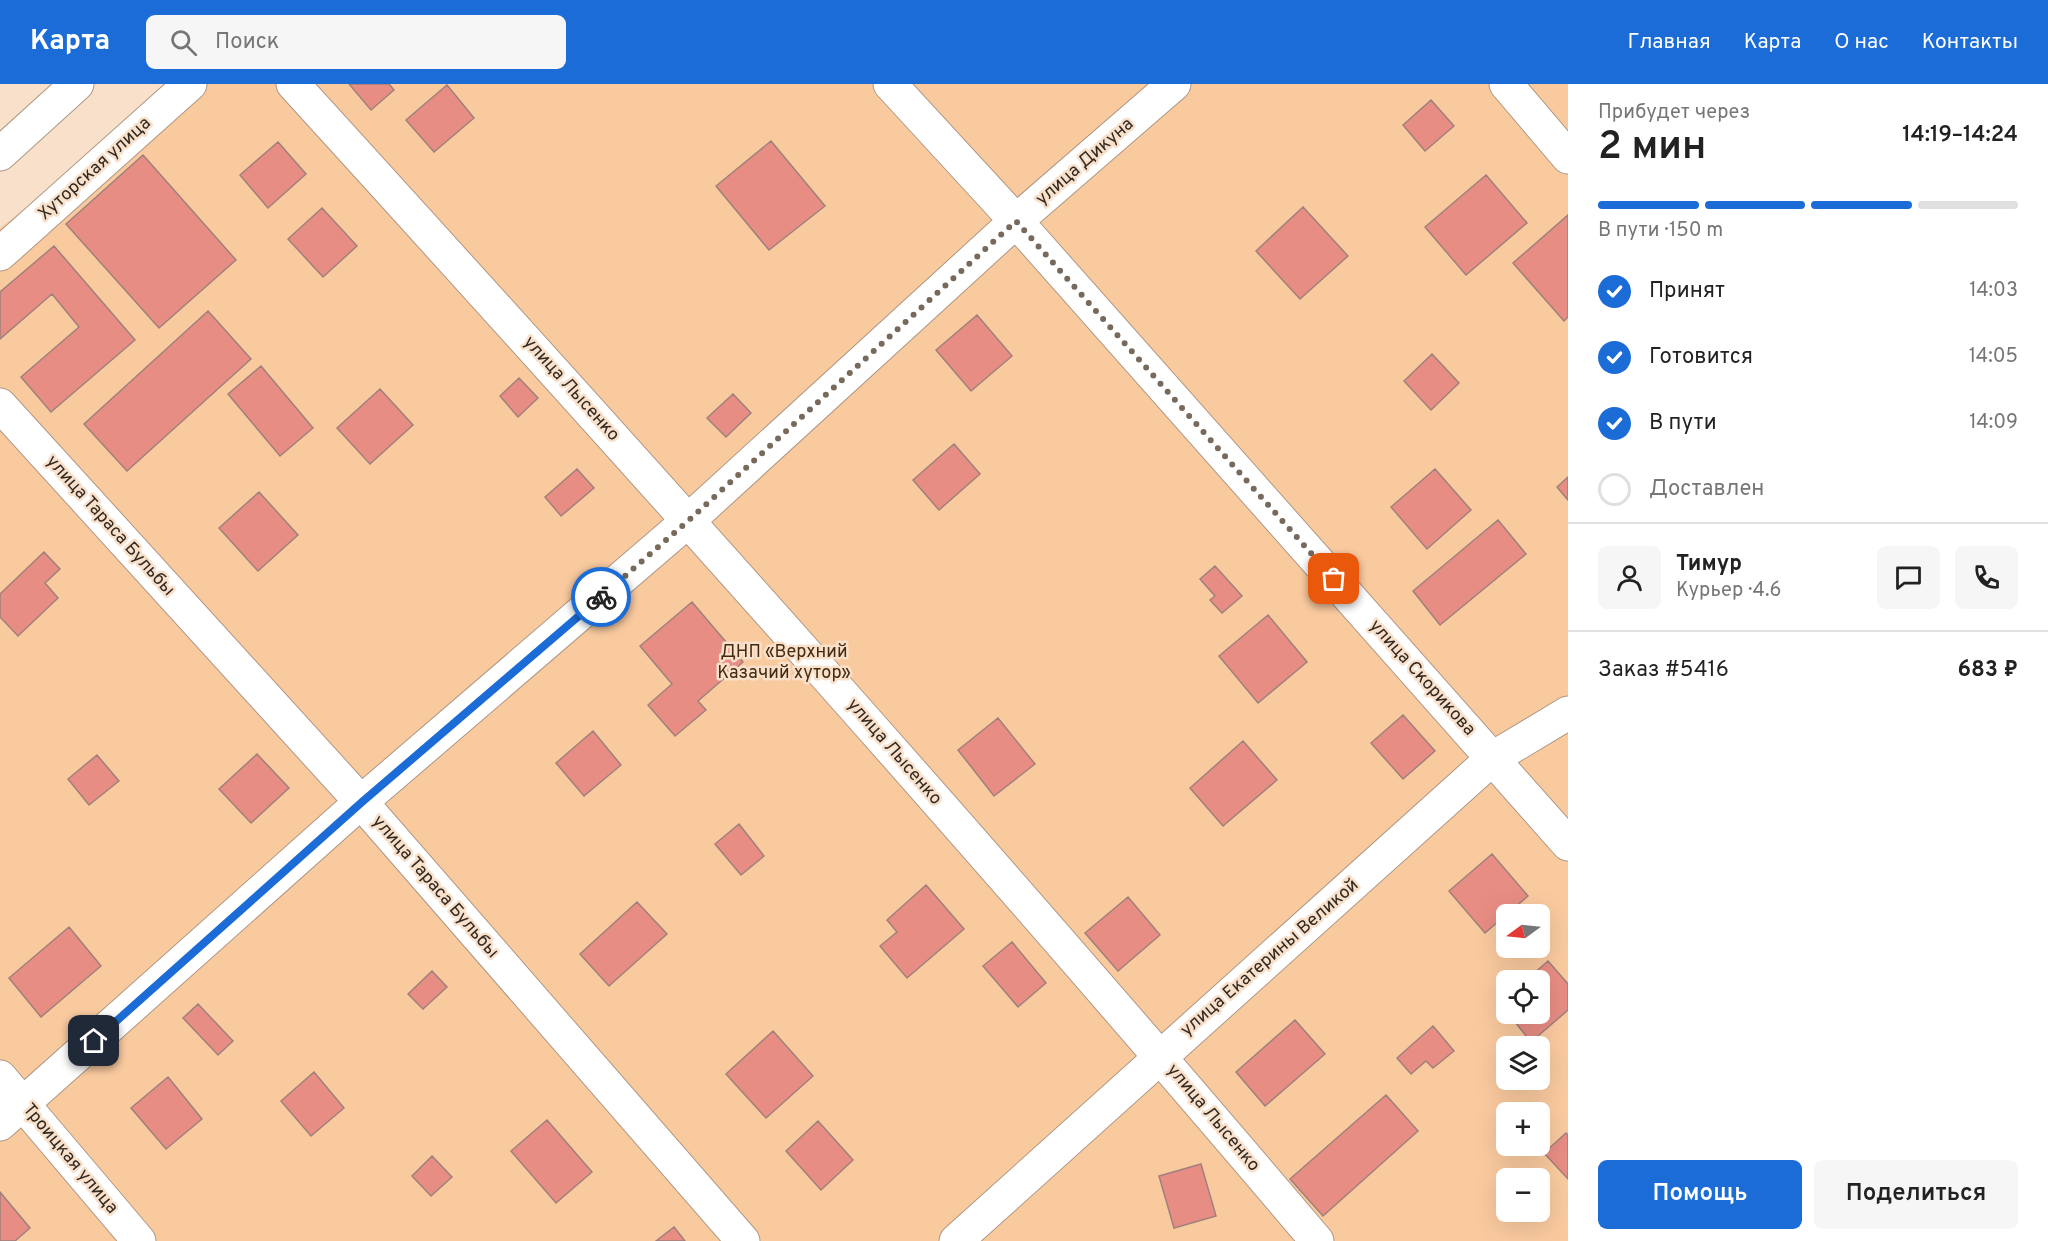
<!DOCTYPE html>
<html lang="ru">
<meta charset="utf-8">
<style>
:root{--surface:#fff;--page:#f6f6f6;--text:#222;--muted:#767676;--line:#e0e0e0;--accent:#1b6cd6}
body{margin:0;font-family:Overpass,sans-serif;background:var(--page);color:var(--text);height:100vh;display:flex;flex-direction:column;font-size:22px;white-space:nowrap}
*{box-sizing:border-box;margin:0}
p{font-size:20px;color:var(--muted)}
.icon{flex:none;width:33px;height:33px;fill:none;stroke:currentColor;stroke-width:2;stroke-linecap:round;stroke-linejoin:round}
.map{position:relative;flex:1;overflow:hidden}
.details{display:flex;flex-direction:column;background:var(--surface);width:480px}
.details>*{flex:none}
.needle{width:39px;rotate:255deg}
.fabs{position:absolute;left:1496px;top:820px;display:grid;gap:12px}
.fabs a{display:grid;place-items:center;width:54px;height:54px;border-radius:9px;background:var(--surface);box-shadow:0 6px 24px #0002;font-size:30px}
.pin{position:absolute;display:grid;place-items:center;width:51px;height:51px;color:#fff;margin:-26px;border-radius:12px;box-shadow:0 3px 9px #0006}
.courier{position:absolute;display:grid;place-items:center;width:60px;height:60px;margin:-30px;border:4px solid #1b6cd6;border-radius:50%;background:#fff;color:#222;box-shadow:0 2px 8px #0007}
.headline em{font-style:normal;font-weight:600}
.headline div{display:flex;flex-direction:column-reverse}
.headline{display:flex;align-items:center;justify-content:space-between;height:102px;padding:0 30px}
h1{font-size:39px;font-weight:600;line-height:45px}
.bar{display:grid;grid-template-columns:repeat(4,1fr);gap:9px 6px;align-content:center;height:72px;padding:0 30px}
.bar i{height:8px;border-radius:4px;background:var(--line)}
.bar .on{background:var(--accent)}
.bar p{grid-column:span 4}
.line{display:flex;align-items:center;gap:15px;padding:0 30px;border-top:2px solid var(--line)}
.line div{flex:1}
.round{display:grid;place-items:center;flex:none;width:63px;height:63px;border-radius:9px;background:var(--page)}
ol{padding:0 30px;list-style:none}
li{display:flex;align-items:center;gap:18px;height:66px}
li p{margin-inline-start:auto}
li .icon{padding:6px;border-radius:50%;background:var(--accent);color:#fff;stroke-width:4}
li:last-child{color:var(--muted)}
li i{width:33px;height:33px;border:3px solid var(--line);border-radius:50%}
.action{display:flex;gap:12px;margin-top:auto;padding:12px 30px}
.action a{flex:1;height:69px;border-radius:9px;background:var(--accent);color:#fff;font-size:24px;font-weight:600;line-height:69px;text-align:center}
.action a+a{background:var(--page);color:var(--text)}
header{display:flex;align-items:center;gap:36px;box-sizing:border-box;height:84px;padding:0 30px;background:var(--accent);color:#fff}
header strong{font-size:28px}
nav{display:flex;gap:33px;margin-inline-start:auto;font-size:21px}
.search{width:420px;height:54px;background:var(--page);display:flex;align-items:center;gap:15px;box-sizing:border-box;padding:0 21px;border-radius:9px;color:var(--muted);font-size:22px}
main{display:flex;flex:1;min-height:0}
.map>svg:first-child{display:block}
</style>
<header>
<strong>Карта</strong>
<div class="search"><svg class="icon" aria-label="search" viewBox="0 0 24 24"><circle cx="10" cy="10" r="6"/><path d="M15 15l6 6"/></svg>Поиск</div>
<nav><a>Главная</a><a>Карта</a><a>О нас</a><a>Контакты</a></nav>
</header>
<main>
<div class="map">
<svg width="1568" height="1157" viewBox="0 0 1568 1157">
<rect width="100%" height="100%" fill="#f8e0cb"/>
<path fill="#faca9f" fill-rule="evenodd" d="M 183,0 L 1568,0 L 1568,1157 L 0,1157 L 0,144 ZM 1506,831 L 1539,831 L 1539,864 L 1506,864 ZM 1506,897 L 1539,897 L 1539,930 L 1506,930 ZM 1506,963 L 1539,963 L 1539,996 L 1506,996 ZM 1506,1029 L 1539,1029 L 1539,1062 L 1506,1062 ZM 1506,1095 L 1539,1095 L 1539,1128 L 1506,1128 Z"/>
<path fill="#e88d84" stroke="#9f807c" stroke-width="1.5" d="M 349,0 L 389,0 L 394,6 L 371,26 Z
M 447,1 L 474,34 L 434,68 L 406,36 Z
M 1431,16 L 1454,42 L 1425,67 L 1403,41 Z
M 771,57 L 825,122 L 769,166 L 716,102 Z
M 278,58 L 306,90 L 268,124 L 240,91 Z
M 143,71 L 236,176 L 159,244 L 66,140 Z
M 1486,91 L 1527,139 L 1466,191 L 1425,143 Z
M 1303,123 L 1348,172 L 1300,215 L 1256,167 Z
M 322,124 L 357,162 L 323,193 L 288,155 Z
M 1568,131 L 1568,233 L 1564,237 L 1513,179 Z
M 54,162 L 135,256 L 51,328 L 21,293 L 79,243 L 52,210 L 0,255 L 0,208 Z
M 208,227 L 251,275 L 127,387 L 84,340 Z
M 977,231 L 1012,272 L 971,307 L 936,266 Z
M 1432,270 L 1459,299 L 1431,326 L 1404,297 Z
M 261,282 L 313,344 L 280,372 L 228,310 Z
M 519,294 L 538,314 L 518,333 L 500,312 Z
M 380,305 L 413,341 L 370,380 L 337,344 Z
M 733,310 L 751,329 L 726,353 L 707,334 Z
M 954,360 L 980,390 L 939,426 L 913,396 Z
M 577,385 L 594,404 L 561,432 L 545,413 Z
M 1435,385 L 1471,426 L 1427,465 L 1391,423 Z
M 1568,393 L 1568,416 L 1557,403 Z
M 259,408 L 298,451 L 258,487 L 219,444 Z
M 1498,436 L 1526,470 L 1440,541 L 1413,507 Z
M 44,468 L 60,485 L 45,499 L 58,514 L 18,552 L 0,533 L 0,510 Z
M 1215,482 L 1242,512 L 1222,529 L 1210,516 L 1215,512 L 1200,495 Z
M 692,518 L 743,578 L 698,617 L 706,626 L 675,652 L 648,621 L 672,600 L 640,562 Z
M 1268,531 L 1307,578 L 1258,619 L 1219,572 Z
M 1403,631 L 1435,667 L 1403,695 L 1371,659 Z
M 998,634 L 1035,680 L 994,712 L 958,666 Z
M 593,647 L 621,681 L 584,712 L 556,679 Z
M 1243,657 L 1277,696 L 1223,742 L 1190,704 Z
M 257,670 L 289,704 L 251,739 L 219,705 Z
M 97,671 L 119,697 L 89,721 L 68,695 Z
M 739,740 L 764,772 L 741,791 L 715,760 Z
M 1492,770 L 1528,812 L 1485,849 L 1449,807 Z
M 926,801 L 964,845 L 907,894 L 880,862 L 897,848 L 887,836 Z
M 1128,813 L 1160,851 L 1118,887 L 1085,849 Z
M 637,818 L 667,850 L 609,902 L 580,870 Z
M 69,843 L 101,882 L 41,933 L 9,894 Z
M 1012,858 L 1046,899 L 1018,923 L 983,882 Z
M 1548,877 L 1568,900 L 1568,926 L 1531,958 L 1511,933 L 1514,930 L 1539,930 L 1539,897 L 1525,897 Z
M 432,887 L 447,903 L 423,925 L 408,910 Z
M 198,920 L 233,957 L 218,971 L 183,934 Z
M 1295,936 L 1325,970 L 1265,1022 L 1236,988 Z
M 1433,942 L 1454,967 L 1433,984 L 1426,977 L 1411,990 L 1397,974 Z
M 773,947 L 813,992 L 766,1034 L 726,990 Z
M 314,988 L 344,1024 L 311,1052 L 281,1017 Z
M 168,993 L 202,1035 L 166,1065 L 131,1024 Z
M 1386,1011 L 1418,1047 L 1323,1132 L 1290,1095 Z
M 547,1036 L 592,1088 L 556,1119 L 511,1067 Z
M 818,1037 L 853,1076 L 821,1106 L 786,1067 Z
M 1566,1049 L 1568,1051 L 1568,1095 L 1544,1069 Z
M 432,1072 L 452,1093 L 431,1112 L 412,1092 Z
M 1201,1080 L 1216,1132 L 1174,1144 L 1159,1092 Z
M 0,1108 L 30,1144 L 15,1157 L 0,1157 Z
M 674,1143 L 685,1157 L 656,1157 Z"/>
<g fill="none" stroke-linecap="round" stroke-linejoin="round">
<defs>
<path id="minor" d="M 293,0 C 640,381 984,764 1317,1157
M 890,0 L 1016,137 L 1568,760
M 1506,0 L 1568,73
M 0,70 L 77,0
M 0,170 L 190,0
M 0,321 L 361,718 L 743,1157
M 0,993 L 139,1157
M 0,1040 L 361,718 L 689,436 L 1016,137 L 1174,0
M 956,1157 L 1493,674 L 1568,629"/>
</defs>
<use href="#minor" stroke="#ae9784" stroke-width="35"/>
<use href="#minor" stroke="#fff" stroke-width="33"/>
</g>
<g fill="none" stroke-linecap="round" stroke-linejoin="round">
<path stroke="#77695c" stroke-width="6" stroke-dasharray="0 10.8" d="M 601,513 L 689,436 L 1016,137 L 1334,495"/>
<path stroke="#1b6cd6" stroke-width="8" d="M 94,957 L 362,718 L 601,513"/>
</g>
<g text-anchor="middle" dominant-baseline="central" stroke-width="5" stroke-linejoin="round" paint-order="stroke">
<g font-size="18" fill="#322921" stroke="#f8e0cb">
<text transform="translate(1085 78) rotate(-41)">улица Дикуна</text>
<text transform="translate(95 85) rotate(-42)">Хуторская улица</text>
<text transform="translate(571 305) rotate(48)">улица Лысенко</text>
<text transform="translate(110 442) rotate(48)">улица Тараса Бульбы</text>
<text transform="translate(1422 594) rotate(48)">улица Скорикова</text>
<text transform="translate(894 668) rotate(49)">улица Лысенко</text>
<text transform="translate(435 803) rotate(49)">улица Тараса Бульбы</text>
<text transform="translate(1270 874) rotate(-41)">улица Екатерины Великой</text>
<text transform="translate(1213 1034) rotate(50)">улица Лысенко</text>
<text transform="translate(70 1075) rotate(50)">Троицкая улица</text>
</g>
<g font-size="18" fill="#452a0f" stroke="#f8e0cb">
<text x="784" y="568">ДНП «Верхний<tspan x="784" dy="21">Казачий хутор»</tspan></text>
</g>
</g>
</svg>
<div class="fabs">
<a><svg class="needle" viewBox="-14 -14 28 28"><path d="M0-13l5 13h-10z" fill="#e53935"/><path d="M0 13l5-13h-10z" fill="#767676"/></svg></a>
<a><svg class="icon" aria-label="locate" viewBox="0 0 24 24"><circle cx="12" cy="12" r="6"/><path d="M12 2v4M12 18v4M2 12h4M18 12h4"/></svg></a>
<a><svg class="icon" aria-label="layers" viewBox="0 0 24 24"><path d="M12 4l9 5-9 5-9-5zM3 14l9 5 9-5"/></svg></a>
<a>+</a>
<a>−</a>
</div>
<div class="pin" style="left:1334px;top:495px;background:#ea580c"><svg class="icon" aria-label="bag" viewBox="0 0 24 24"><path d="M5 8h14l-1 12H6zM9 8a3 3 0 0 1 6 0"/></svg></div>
<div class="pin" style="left:94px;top:957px;background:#1f2937"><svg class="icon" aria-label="home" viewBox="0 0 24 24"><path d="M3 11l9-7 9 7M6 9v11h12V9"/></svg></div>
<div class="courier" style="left:601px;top:513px"><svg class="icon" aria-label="bike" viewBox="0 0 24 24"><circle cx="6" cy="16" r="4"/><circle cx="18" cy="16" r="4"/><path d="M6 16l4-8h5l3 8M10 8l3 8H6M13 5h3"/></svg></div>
</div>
<section class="details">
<div class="headline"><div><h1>2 мин</h1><p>Прибудет через</p></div><em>14:19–14:24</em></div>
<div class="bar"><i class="on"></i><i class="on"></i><i class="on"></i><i></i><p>В пути · 150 m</p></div>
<ol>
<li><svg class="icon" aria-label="check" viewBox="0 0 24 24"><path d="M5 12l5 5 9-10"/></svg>Принят<p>14:03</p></li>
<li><svg class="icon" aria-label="check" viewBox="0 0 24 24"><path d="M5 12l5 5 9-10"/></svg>Готовится<p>14:05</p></li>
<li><svg class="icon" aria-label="check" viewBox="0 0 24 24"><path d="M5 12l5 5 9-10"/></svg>В пути<p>14:09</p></li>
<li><i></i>Доставлен</li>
</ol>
<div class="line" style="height:108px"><a class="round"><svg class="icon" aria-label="person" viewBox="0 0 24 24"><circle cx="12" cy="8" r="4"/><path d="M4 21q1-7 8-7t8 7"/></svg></a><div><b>Тимур</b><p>Курьер · 4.6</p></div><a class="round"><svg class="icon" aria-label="chat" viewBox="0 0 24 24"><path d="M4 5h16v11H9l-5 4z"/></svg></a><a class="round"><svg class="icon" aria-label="phone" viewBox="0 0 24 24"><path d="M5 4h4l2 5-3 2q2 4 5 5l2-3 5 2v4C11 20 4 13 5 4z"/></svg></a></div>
<div class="line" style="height:78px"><div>Заказ #5416</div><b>683 ₽</b></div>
<div class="action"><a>Помощь</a><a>Поделиться</a></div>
</section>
</main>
